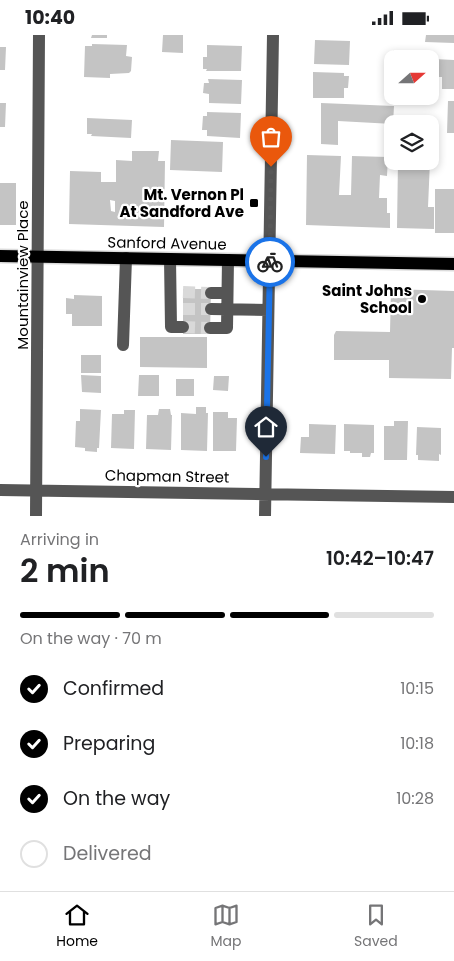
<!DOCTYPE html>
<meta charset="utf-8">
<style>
:root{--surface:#fff;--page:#f2f2f2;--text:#202124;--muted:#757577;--line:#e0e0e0;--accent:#000}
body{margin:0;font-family:Poppins,sans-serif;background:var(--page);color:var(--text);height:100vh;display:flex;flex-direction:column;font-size:19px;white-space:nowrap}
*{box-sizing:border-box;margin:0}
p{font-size:16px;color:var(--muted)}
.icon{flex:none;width:28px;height:28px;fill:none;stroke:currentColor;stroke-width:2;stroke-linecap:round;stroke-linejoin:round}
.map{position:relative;height:481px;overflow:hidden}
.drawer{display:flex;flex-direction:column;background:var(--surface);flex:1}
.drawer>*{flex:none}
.needle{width:32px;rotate:69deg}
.buttons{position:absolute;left:384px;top:15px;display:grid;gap:10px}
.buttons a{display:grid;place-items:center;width:55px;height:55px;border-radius:10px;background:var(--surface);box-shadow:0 2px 8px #0003;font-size:25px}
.pin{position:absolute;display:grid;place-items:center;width:42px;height:42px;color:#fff;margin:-51px -21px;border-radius:50% 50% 50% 0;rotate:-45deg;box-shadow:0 0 5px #0007}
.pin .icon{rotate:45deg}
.courier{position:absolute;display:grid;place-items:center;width:50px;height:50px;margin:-25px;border:4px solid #1a73e8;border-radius:50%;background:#fff;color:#222;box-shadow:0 1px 6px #0007}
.headline em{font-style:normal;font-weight:600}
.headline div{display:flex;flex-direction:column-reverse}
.headline{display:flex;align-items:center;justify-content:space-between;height:85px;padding:0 20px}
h1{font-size:32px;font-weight:600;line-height:38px}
.bar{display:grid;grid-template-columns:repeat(4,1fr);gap:8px 5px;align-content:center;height:60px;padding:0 20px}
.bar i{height:6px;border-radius:4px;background:var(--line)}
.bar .selected{background:var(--accent)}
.bar p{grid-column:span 4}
ol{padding:0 20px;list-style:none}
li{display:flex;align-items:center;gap:15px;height:55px}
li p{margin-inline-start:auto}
li .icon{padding:5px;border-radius:50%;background:var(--accent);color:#fff;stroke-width:4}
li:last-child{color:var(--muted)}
li i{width:28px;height:28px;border:2px solid var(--line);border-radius:50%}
.status{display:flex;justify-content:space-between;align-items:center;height:35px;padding:0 25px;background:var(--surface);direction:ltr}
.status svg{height:14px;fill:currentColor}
.menu{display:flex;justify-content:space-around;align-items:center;height:70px;border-top:1px solid var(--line);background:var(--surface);font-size:14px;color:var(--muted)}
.menu a{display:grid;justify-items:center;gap:2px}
.menu .selected{color:var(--accent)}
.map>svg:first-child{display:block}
</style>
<div class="status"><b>10:40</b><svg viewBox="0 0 49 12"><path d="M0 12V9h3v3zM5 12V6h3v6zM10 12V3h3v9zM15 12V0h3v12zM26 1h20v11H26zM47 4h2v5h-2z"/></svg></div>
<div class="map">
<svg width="454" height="481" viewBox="0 0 454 481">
<rect width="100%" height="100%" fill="#fff"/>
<path fill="#c4c4c4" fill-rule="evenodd" d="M 92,0 L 107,0 L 107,3 L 91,3 Z
M 163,0 L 183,0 L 183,18 L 162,17 Z
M 426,0 L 454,0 L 454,8 L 425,7 Z
M 315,5 L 350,6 L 349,30 L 314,29 Z
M 92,9 L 127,10 L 126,21 L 132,22 L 131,36 L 129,38 L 110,39 L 110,43 L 84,42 L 85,11 L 92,11 Z
M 207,10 L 242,11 L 241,36 L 206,36 L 207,34 L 203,34 L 203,22 L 207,22 Z
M 0,12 L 6,12 L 5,35 L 0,35 Z
M 393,15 L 416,16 L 416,24 L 393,24 Z
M 434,24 L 454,25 L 454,54 L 442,54 L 442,42 L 437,42 L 437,37 L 434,37 Z
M 313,37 L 344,38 L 344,41 L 349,41 L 348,53 L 344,53 L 344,63 L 313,63 Z
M 208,44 L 242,45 L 241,69 L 209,68 L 209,59 L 203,58 L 204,48 L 209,48 Z
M 448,66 L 454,66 L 454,98 L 447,98 Z
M 0,68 L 6,68 L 5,92 L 0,92 Z
M 321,68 L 394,71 L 393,89 L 338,86 L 338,110 L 321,109 Z
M 207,77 L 241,78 L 240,103 L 207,101 L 207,95 L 202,95 L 203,81 L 207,81 Z
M 87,83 L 132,85 L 131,103 L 91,101 L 92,99 L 87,99 Z
M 171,105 L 223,107 L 222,137 L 170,135 Z
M 132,116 L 159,116 L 158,126 L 165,126 L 164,192 L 69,189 L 70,136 L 101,137 L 101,147 L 116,147 L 116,125 L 132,126 ZM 110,165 L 115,166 L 115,177 L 111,176 Z
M 307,120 L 341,121 L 339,160 L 351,160 L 352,121 L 388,122 L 387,141 L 380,140 L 379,163 L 387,163 L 387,178 L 390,178 L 390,193 L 306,190 Z
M 398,126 L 430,126 L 428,172 L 434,172 L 434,194 L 397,193 Z
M 0,148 L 16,148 L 16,190 L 0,190 Z
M 435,154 L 454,154 L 454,198 L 435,198 Z
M 183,254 L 211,254 L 210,299 L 183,299 Z
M 391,254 L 454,256 L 454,313 L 452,313 L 451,344 L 389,343 L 389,325 L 334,325 L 334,300 L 336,296 L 390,297 Z
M 74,260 L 102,261 L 102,291 L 72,291 L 72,279 L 66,279 L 66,263 L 74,264 Z
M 140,302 L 207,302 L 207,333 L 140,332 Z
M 81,320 L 101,320 L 101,338 L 81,338 Z
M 81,340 L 101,341 L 101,358 L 82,357 Z
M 139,340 L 159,340 L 159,361 L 138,361 Z
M 214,341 L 229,341 L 228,356 L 213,355 Z
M 176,344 L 194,344 L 194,361 L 176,361 Z
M 196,372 L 206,372 L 206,378 L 208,378 L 207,416 L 181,415 L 181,378 L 196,379 Z
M 80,374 L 101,375 L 99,413 L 97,413 L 97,417 L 85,416 L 85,413 L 75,412 L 76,386 L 80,386 Z
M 159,374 L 170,374 L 171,380 L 172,380 L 171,415 L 146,414 L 147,380 L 158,380 Z
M 124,375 L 135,375 L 134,414 L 111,413 L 112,379 L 124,379 Z
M 213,377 L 228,377 L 228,383 L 237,383 L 236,416 L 213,416 Z
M 394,386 L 408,386 L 407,425 L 384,425 L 384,391 L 394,391 Z
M 309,389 L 336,390 L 335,419 L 300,418 L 301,402 L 309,402 Z
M 344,389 L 374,390 L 374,418 L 371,418 L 370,422 L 362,422 L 362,418 L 350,418 L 350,416 L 344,416 Z
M 417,392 L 441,393 L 441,420 L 439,419 L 439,426 L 418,425 L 418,420 L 416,420 Z"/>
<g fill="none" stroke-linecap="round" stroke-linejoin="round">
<path stroke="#d9d9d9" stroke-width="12" stroke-dasharray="12 6" stroke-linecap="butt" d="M 183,257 L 211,258
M 183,274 L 211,274
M 183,292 L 210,293"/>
<defs>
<path id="major" d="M 0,221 L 454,229"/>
</defs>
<use href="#major" stroke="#dbdbdb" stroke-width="15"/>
<path stroke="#555" stroke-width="12" d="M 170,224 L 171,292 L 183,292
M 211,258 L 227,258
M 211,274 L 268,275
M 210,293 L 227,293 L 228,225
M 123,310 L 126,223
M 0,455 L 454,462
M 36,481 L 39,0
M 265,481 L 273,0"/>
<use href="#major" stroke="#000" stroke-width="12"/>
</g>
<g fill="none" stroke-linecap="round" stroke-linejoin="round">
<path stroke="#595959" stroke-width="5" stroke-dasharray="0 9" d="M 270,227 L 271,132"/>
<path stroke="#1a73e8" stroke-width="6" d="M 266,422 L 270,227"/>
</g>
<g fill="#000" stroke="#fff" stroke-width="2">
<rect x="249" y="163" width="10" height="10" rx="2.5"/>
<circle cx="422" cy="264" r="5"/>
</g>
<g text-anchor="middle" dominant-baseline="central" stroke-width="4.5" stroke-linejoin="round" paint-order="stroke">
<g font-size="15" font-weight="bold" fill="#000" stroke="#fff" text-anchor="end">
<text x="244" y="159">Mt. Vernon Pl<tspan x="244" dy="17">At Sandford Ave</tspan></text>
<text x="412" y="255">Saint Johns<tspan x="412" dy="17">School</tspan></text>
</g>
<g font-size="15" fill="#000" stroke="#fff">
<text transform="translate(167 208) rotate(1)">Sanford Avenue</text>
<text transform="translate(22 240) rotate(-90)">Mountainview Place</text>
<text transform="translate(167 441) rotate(1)">Chapman Street</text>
</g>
</g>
</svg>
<div class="buttons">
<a><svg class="needle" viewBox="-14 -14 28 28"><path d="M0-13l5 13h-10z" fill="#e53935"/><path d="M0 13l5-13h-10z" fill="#757577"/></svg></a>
<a><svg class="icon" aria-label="layers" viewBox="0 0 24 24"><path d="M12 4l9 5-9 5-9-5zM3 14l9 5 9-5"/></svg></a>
</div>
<div class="pin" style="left:271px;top:132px;background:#ea580c"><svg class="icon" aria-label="bag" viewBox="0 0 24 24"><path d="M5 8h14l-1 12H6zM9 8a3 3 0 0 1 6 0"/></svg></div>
<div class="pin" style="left:266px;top:422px;background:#1f2937"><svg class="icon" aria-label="home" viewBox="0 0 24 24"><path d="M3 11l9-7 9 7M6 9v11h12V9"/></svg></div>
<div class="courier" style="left:270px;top:227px"><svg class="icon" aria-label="bike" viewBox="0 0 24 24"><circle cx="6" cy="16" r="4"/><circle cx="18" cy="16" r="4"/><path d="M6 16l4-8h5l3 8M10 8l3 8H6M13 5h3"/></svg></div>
</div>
<section class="drawer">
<div class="headline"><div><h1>2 min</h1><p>Arriving in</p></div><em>10:42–10:47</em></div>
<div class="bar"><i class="selected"></i><i class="selected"></i><i class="selected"></i><i></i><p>On the way · 70 m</p></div>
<ol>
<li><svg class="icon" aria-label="check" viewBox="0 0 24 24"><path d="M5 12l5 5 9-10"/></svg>Confirmed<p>10:15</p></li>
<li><svg class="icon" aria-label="check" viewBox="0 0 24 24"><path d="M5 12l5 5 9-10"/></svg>Preparing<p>10:18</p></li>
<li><svg class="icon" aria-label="check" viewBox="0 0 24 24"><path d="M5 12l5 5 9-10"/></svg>On the way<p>10:28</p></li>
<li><i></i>Delivered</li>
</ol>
</section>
<nav class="menu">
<a class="selected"><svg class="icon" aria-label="home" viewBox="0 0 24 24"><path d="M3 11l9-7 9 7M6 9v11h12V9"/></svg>Home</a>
<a><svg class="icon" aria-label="map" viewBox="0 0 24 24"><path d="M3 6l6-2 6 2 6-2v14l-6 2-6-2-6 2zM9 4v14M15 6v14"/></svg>Map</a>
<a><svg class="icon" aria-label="saved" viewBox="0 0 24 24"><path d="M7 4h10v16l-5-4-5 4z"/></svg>Saved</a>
</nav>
